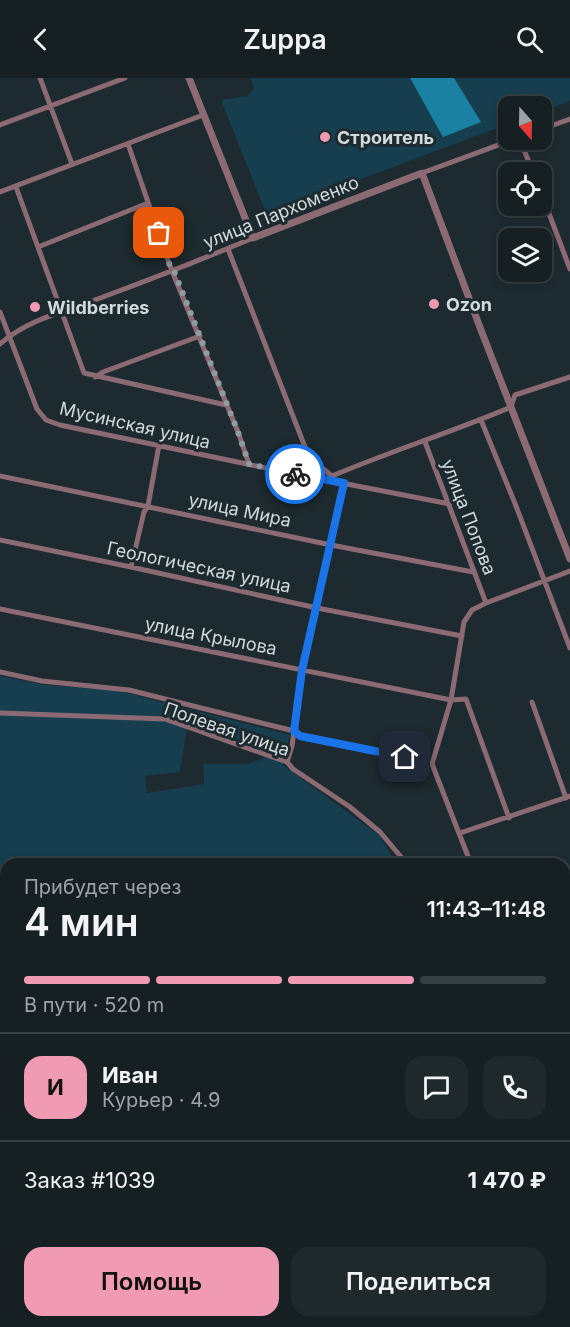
<!DOCTYPE html>
<html lang="ru">
<meta charset="utf-8">
<style>
:root{--surface:#162023;--page:#1f282b;--text:#f1f3f6;--muted:#9ea3a6;--line:#353e41;--accent:#f19ab3}
body{margin:0;font-family:Inter,sans-serif;background:var(--page);color:var(--text);height:100vh;display:flex;flex-direction:column;font-size:22px;white-space:nowrap}
*{box-sizing:border-box;margin:0}
p{font-size:20px;color:var(--muted)}
.icon{flex:none;width:33px;height:33px;fill:none;stroke:currentColor;stroke-width:2;stroke-linecap:round;stroke-linejoin:round}
.map{position:relative;flex:1;overflow:hidden}
.side{position:absolute;left:0px;top:780px;width:570px;height:470px;display:flex;flex-direction:column;background:var(--surface);border-radius:18px 18px 0 0;box-shadow:0 3px 9px #0003,0 0 0 2px var(--line)}
.side>*{flex:none}
.needle{width:39px;rotate:160deg}
.tools{position:absolute;left:498px;top:18px;display:grid;gap:12px}
.tools a{display:grid;place-items:center;width:54px;height:54px;border-radius:12px;background:var(--surface);box-shadow:0 3px 9px #0003,0 0 0 2px var(--line);font-size:30px}
.pin{position:absolute;display:grid;place-items:center;width:51px;height:51px;color:#fff;margin:-26px;border-radius:12px;box-shadow:0 3px 9px #0006}
.courier{position:absolute;display:grid;place-items:center;width:60px;height:60px;margin:-30px;border:4px solid #1a73e8;border-radius:50%;background:#fff;color:#222;box-shadow:0 2px 8px #0007}
.headline em{font-style:normal;font-weight:600}
.headline div{display:flex;flex-direction:column-reverse}
.headline{display:flex;align-items:center;justify-content:space-between;height:102px;padding:0 24px}
h1{font-size:39px;font-weight:600;line-height:45px}
.bar{display:grid;grid-template-columns:repeat(4,1fr);gap:9px 6px;align-content:center;height:72px;padding:0 24px}
.bar i{height:8px;border-radius:4px;background:var(--line)}
.bar .current{background:var(--accent)}
.bar p{grid-column:span 4}
.line{display:flex;align-items:center;gap:15px;padding:0 24px;border-top:2px solid var(--line)}
.line div{flex:1}
.round{display:grid;place-items:center;flex:none;width:63px;height:63px;border-radius:18px;background:var(--page)}
.action{display:flex;gap:12px;margin-top:auto;padding:12px 24px}
.action a{flex:1;height:69px;border-radius:18px;background:var(--accent);color:#111;font-size:24px;font-weight:600;line-height:69px;text-align:center}
.action a+a{background:var(--page);color:var(--text)}
header{display:flex;justify-content:space-between;align-items:center;height:78px;padding:0 24px;background:var(--surface);font-size:27px;font-weight:600}
.map>svg:first-child{display:block}
</style>
<header><svg class="icon" aria-label="back" viewBox="0 0 24 24"><path d="M15 5l-7 7 7 7"/></svg>Zuppa<svg class="icon" aria-label="search" viewBox="0 0 24 24"><circle cx="10" cy="10" r="6"/><path d="M15 15l6 6"/></svg></header>
<div class="map">
<svg width="570" height="1249" viewBox="0 0 570 1249">
<rect width="100%" height="100%" fill="#1d2a2f"/>
<path fill="#163e4e" fill-rule="evenodd" d="M 251,0 L 570,0 L 570,23 L 542,34 L 542,28 L 508,28 L 508,46 L 327,114 L 325,120 L 268,140 L 221,22 L 247,18 L 254,11 Z
M 0,598 L 46,607 L 115,612 L 290,657 L 283,687 L 380,758 L 396,786 L 6,786 L 6,1244 L 564,1244 L 564,925 L 570,924 L 570,1249 L 0,1249 ZM 188,643 L 266,672 L 264,680 L 248,686 L 203,686 L 204,706 L 147,715 L 145,698 L 180,694 Z"/>
<path fill="#1b81a3" d="M 410,0 L 454,0 L 481,44 L 443,59 Z"/>
<g fill="none" stroke-linecap="round" stroke-linejoin="round">
<path stroke="#8c6a73" stroke-width="5" d="M 40,0 L 72,86
M 0,47 L 125,0
M 542,51 L 570,41
M 520,62 L 533,94
M 128,66 L 170,188 L 238,354 L 249,386
M 422,95 L 512,62
M 16,109 L 84,295 L 226,327
M 0,114 L 203,37
M 542,117 L 570,191
M 38,169 L 148,125
M 228,171 L 305,369 L 316,385 L 332,398
M 0,234 L 37,331 L 46,342 L 60,347 L 290,395 L 450,426
M 0,266 C 28,241 69,232 103,219 C 154,200 203,181 253,160
M 95,299 L 103,294 L 200,258
M 481,342 L 516,428 L 570,570
M 425,364 L 486,525
M 0,398 L 331,467 L 473,494
M 330,402 L 332,398 C 391,373 452,354 511,329 L 515,317 L 570,299
M 0,462 L 131,489 L 317,530 L 462,558
M 131,489 L 144,434 L 148,428 L 159,367
M 0,531 L 451,622 L 466,621 L 509,740
M 0,594 L 42,603 L 129,612 L 294,653 L 300,658 L 432,686
M 532,624 L 566,720
M 0,635 L 165,641 L 287,684 L 293,691 L 350,729 L 380,754 L 407,786
M 287,684 L 292,668 L 302,592 L 343,405
M 460,755 L 570,718
M 471,786 L 432,686 L 451,622 L 464,544 L 472,532 L 486,525 L 570,493
M 564,1052 L 570,1062
M 564,1172 L 570,1170
M 348,1249 L 363,1244"/>
<path stroke="#8c6a73" stroke-width="7" d="M 189,0 L 253,160 L 422,95 L 481,252 L 570,481"/>
</g>
<g fill="none" stroke-linecap="round" stroke-linejoin="round">
<path stroke="#929ca0" stroke-width="6" stroke-dasharray="0 10.8" d="M 159,155 L 170,188 L 174,193 L 238,354 L 249,386 L 295,396"/>
<path stroke="#1a73e8" stroke-width="8" d="M 295,396 L 344,405 L 302,592 L 294,653 L 300,658 L 405,679"/>
</g>
<g fill="#f19ab3" stroke="#1d2a2f" stroke-width="2">
<circle cx="325" cy="59" r="6"/>
<circle cx="434" cy="226" r="6"/>
<circle cx="35" cy="229" r="6"/>
</g>
<g text-anchor="middle" dominant-baseline="central" stroke-width="6" stroke-linejoin="round" paint-order="stroke">
<g font-size="18" font-weight="bold" fill="#d1dadd" stroke="#1d2a2f" text-anchor="start">
<text x="337" y="59">Строитель</text>
<text x="446" y="226">Ozon</text>
<text x="47" y="229">Wildberries</text>
</g>
<g font-size="18" fill="#d1dadd" stroke="#1d2a2f">
<text transform="translate(281 134) rotate(-22)">улица Пархоменко</text>
<text transform="translate(135 347) rotate(13)">Мусинская улица</text>
<text transform="translate(240 432) rotate(12)">улица Мира</text>
<text transform="translate(469 439) rotate(69)">улица Попова</text>
<text transform="translate(199 489) rotate(12)">Геологическая улица</text>
<text transform="translate(211 558) rotate(11)">улица Крылова</text>
<text transform="translate(227 651) rotate(19)">Полевая улица</text>
</g>
</g>
</svg>
<div class="tools">
<a><svg class="needle" viewBox="-14 -14 28 28"><path d="M0-13l5 13h-10z" fill="#e53935"/><path d="M0 13l5-13h-10z" fill="#9ea3a6"/></svg></a>
<a><svg class="icon" aria-label="locate" viewBox="0 0 24 24"><circle cx="12" cy="12" r="6"/><path d="M12 2v4M12 18v4M2 12h4M18 12h4"/></svg></a>
<a><svg class="icon" aria-label="layers" viewBox="0 0 24 24"><path d="M12 4l9 5-9 5-9-5zM3 14l9 5 9-5"/></svg></a>
</div>
<div class="pin" style="left:159px;top:155px;background:#ea580c"><svg class="icon" aria-label="bag" viewBox="0 0 24 24"><path d="M5 8h14l-1 12H6zM9 8a3 3 0 0 1 6 0"/></svg></div>
<div class="pin" style="left:405px;top:679px;background:#1f2937"><svg class="icon" aria-label="home" viewBox="0 0 24 24"><path d="M3 11l9-7 9 7M6 9v11h12V9"/></svg></div>
<div class="courier" style="left:295px;top:396px"><svg class="icon" aria-label="bike" viewBox="0 0 24 24"><circle cx="6" cy="16" r="4"/><circle cx="18" cy="16" r="4"/><path d="M6 16l4-8h5l3 8M10 8l3 8H6M13 5h3"/></svg></div>
<section class="side">
<div class="headline"><div><h1>4 мин</h1><p>Прибудет через</p></div><em>11:43–11:48</em></div>
<div class="bar"><i class="current"></i><i class="current"></i><i class="current"></i><i></i><p>В пути · 520 m</p></div>
<div class="line" style="height:108px"><b class="round" style="background:var(--accent);color:#111">И</b><div><b>Иван</b><p>Курьер · 4.9</p></div><a class="round"><svg class="icon" aria-label="chat" viewBox="0 0 24 24"><path d="M4 5h16v11H9l-5 4z"/></svg></a><a class="round"><svg class="icon" aria-label="phone" viewBox="0 0 24 24"><path d="M5 4h4l2 5-3 2q2 4 5 5l2-3 5 2v4C11 20 4 13 5 4z"/></svg></a></div>
<div class="line" style="height:78px"><div>Заказ #1039</div><b>1 470 ₽</b></div>
<div class="action"><a>Помощь</a><a>Поделиться</a></div>
</section>
</div>
